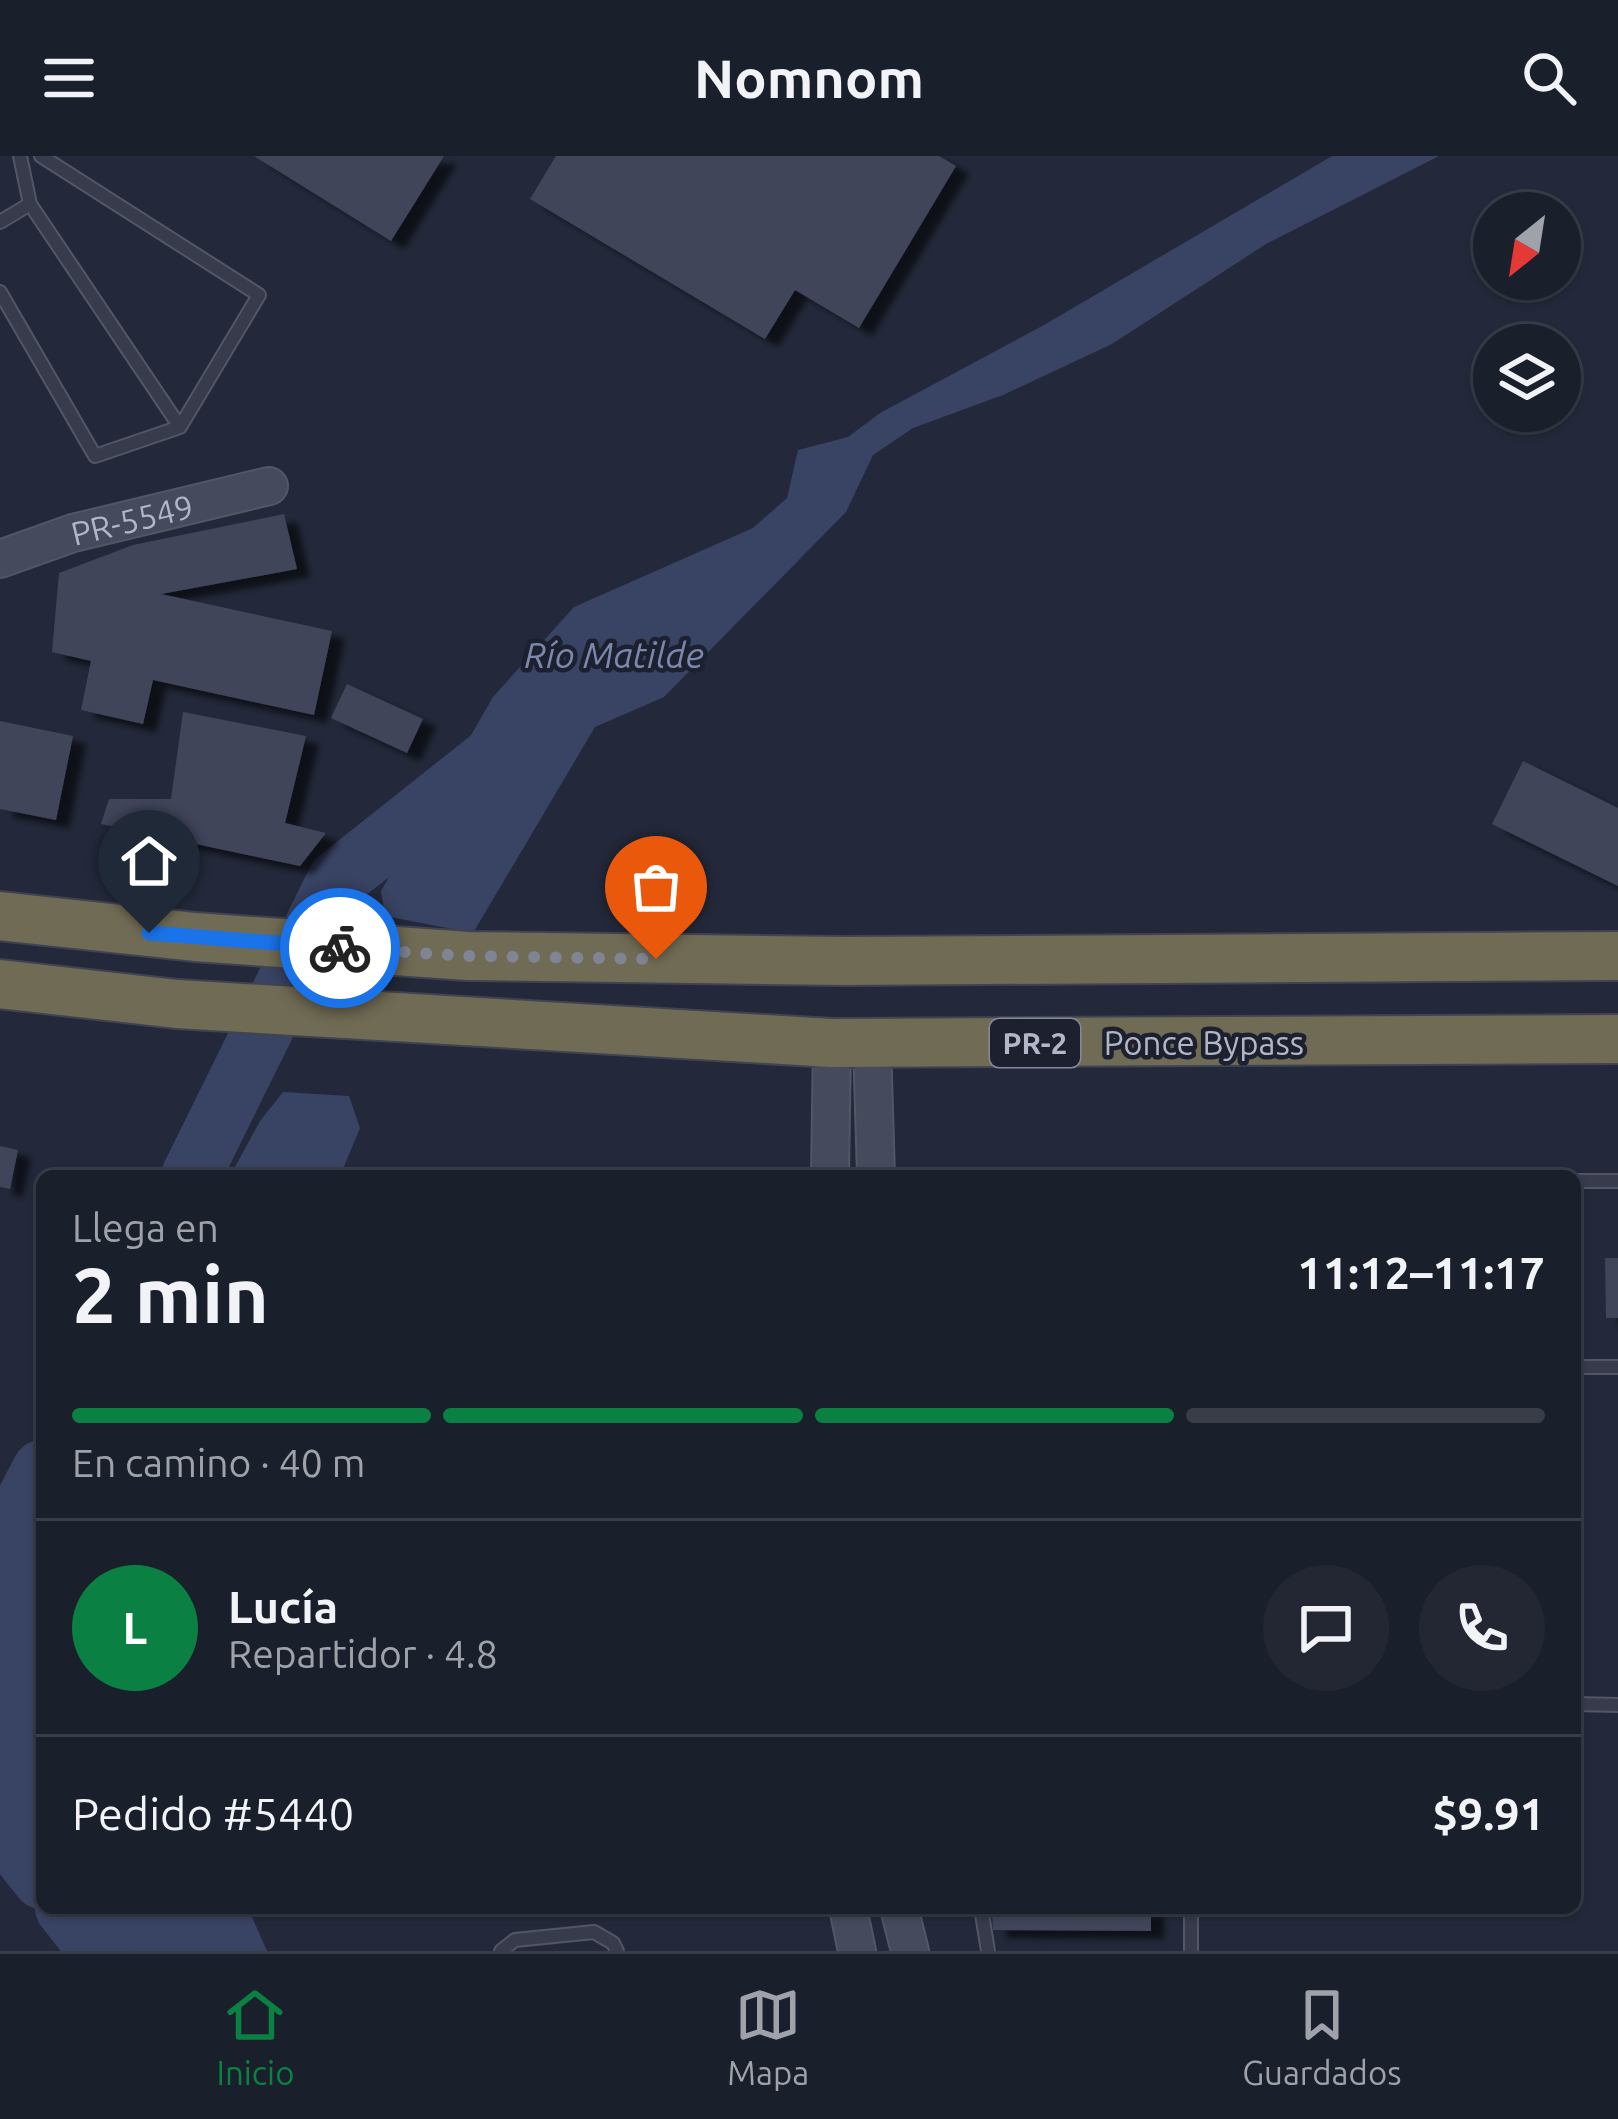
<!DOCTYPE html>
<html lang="es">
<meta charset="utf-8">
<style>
:root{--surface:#1a1f2c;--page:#232734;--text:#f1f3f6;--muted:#9fa2a9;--line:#383d48;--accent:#0b8043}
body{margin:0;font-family:Ubuntu,sans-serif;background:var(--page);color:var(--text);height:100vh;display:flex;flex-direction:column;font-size:45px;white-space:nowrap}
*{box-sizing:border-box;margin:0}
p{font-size:39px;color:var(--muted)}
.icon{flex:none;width:66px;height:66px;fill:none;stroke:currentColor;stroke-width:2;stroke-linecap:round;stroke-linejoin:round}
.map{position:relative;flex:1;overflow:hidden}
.sheet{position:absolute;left:36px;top:1014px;width:1545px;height:744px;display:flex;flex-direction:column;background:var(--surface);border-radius:18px;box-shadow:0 3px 9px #0004,0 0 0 3px var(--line)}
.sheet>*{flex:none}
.needle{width:78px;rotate:210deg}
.controls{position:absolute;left:1473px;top:36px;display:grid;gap:24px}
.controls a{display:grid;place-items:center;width:108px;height:108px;border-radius:50%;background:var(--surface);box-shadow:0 3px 9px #0004,0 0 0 3px var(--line);font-size:60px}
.pin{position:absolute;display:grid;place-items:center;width:102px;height:102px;color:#fff;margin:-123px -51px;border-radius:50% 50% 50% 0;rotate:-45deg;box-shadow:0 0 12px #0007}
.pin .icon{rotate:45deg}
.courier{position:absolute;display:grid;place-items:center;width:120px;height:120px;margin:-60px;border:9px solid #1a73e8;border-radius:50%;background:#fff;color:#222;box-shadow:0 3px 15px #0007}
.summary em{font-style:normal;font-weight:600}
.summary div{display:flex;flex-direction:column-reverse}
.summary{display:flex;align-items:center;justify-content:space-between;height:204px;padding:0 36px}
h1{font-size:78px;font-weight:600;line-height:90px}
.bar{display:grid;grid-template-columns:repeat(4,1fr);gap:18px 12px;align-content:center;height:144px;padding:0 36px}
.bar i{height:15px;border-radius:9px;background:var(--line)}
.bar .on{background:var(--accent)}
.bar p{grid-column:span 4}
.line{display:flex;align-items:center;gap:30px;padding:0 36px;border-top:3px solid var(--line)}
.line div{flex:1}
.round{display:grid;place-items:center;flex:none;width:126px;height:126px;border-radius:63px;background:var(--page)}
header{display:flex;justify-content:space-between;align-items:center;height:156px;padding:0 36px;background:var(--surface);font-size:54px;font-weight:600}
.dock{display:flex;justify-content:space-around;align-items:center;height:168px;border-top:3px solid var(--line);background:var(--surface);font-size:33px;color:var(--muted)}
.dock a{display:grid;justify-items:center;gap:6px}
.dock .on{color:var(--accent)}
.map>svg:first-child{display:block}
</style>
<header><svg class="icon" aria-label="menu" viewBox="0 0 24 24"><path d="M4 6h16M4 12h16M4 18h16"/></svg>Nomnom<svg class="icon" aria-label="search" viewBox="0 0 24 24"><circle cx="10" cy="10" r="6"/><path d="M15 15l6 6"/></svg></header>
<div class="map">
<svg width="1618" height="1795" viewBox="0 0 1618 1795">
<defs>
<filter id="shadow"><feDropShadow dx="13" dy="8" stdDeviation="3" flood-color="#0009"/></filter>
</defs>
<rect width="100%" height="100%" fill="#23293a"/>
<path fill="#394363" d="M 1332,0 L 1439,0 L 1266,88 L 1112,188 L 1003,239 L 913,272 L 873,299 L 846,356 L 664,541 L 595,571 L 473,777 L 385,760 L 381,735 L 493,541 L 574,451 L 753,372 L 787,342 L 798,294 L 848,281 L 880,257 L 1044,169 Z
M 283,936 L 349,940 L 360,972 L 340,1020 L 230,1020 L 260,965 Z
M 42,1445 L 42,1612 L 24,1513 Z
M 74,1752 L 248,1752 L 267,1795 L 107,1795 L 84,1772 Z"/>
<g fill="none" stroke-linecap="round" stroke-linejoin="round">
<path stroke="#394363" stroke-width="60" d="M 191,1020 L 337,724 L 492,601
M 42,1314 L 20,1356 L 12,1685 L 42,1723
M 65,1752 L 99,1795"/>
</g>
<path fill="#40455a" filter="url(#shadow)" d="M 254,0 L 444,0 L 391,85 Z
M 556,0 L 939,0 L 956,10 L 859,172 L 795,134 L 765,183 L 530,43 Z
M 284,358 L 297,413 L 161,438 L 332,475 L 314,559 L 153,524 L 143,568 L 81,554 L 91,505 L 52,496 L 59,417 L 133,389 Z
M 347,528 L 423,563 L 407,597 L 331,562 Z
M 183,556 L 306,580 L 285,667 L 326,677 L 300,710 L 101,668 L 109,643 L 171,643 Z
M 0,565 L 73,580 L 56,664 L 0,653 Z
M 1523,605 L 1618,652 L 1618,730 L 1492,668 Z
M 0,990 L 18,994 L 10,1033 L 0,1031 Z
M 1605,1102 L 1618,1102 L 1618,1162 L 1606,1162 Z
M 992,1752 L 1151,1752 L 1151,1775 L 993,1774 Z"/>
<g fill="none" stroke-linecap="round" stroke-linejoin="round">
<defs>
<path id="lane" d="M 41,0 L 259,139 L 180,271
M 0,66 L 30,48
M 0,136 L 95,300 L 180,271 L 30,48 L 20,0
M 1575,1025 L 1618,1025
M 1575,1211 L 1618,1211
M 1575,1548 L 1618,1549
M 981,1752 L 988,1795
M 501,1795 L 515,1784 L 594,1776 L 613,1787 L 617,1795
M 1191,1795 L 1191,1752"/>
<g id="secondary">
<path id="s1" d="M 0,403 L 73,377 L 269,330"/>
<path d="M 872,888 L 876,1020"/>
<path d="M 830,1020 L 832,887"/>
<path d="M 848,1752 L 857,1795"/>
<path d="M 899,1752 L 910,1795"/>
</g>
<path id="highway" d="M 0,760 L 195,781 L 468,800 L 844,805 L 1618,800
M 0,828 L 177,848 L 832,887 L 1618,883"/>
</defs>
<use href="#lane" stroke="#525665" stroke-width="16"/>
<use href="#secondary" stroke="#525665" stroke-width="40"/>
<use href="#highway" stroke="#3f4352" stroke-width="52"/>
<use href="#lane" stroke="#373b4b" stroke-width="12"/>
<use href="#secondary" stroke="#454a5d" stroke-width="36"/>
<use href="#highway" stroke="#706b54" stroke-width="48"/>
</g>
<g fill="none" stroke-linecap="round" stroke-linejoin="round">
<path stroke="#808595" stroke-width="12" stroke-dasharray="0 21.6" d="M 340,792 L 468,800 L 656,803"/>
<path stroke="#1a73e8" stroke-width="15" d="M 149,777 L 340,792"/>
</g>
<g text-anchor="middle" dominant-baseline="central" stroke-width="9" stroke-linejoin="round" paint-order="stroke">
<rect fill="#1c202f" stroke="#858999" stroke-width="3" x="990" y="863" width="90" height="48" rx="9"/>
<g font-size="30" font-weight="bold" fill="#b2b6c6">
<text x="1035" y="887">PR-2</text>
</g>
<g font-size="33" fill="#b2b6c6" stroke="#1c202f">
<text stroke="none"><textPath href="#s1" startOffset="138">PR-5549</textPath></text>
<text x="1204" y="886">Ponce Bypass</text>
</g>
<g font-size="36" font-style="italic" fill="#7c87ad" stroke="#1c202f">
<text x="614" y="498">Río Matilde</text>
</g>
</g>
</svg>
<div class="controls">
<a><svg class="needle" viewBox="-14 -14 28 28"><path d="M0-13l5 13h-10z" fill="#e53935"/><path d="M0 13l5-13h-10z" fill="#9fa2a9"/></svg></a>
<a><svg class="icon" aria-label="layers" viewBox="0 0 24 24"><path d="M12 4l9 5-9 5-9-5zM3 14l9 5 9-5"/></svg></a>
</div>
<div class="pin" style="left:656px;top:803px;background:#ea580c"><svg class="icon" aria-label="bag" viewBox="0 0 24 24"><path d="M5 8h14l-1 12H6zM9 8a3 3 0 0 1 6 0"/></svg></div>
<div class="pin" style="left:149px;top:777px;background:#1f2937"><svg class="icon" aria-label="home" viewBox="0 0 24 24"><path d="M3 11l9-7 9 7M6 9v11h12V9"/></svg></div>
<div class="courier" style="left:340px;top:792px"><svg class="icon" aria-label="bike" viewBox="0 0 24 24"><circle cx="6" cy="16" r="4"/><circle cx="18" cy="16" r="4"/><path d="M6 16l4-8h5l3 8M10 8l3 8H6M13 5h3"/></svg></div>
<section class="sheet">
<div class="summary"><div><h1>2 min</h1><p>Llega en</p></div><em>11:12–11:17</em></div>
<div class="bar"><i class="on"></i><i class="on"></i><i class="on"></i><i></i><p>En camino · 40 m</p></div>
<div class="line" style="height:216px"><b class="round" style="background:var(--accent);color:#fff">L</b><div><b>Lucía</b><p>Repartidor · 4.8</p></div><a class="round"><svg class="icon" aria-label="chat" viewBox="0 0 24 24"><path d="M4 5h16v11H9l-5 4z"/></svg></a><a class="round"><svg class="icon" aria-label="phone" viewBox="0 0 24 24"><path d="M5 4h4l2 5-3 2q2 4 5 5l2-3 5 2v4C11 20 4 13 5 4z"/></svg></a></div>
<div class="line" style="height:156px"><div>Pedido #5440</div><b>$9.91</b></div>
</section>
</div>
<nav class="dock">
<a class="on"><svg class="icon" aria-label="home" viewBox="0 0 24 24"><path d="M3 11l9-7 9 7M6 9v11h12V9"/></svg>Inicio</a>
<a><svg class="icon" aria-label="map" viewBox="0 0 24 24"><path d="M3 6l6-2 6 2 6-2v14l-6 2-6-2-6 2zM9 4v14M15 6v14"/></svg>Mapa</a>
<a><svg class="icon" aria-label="saved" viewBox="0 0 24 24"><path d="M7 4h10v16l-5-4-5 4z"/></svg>Guardados</a>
</nav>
